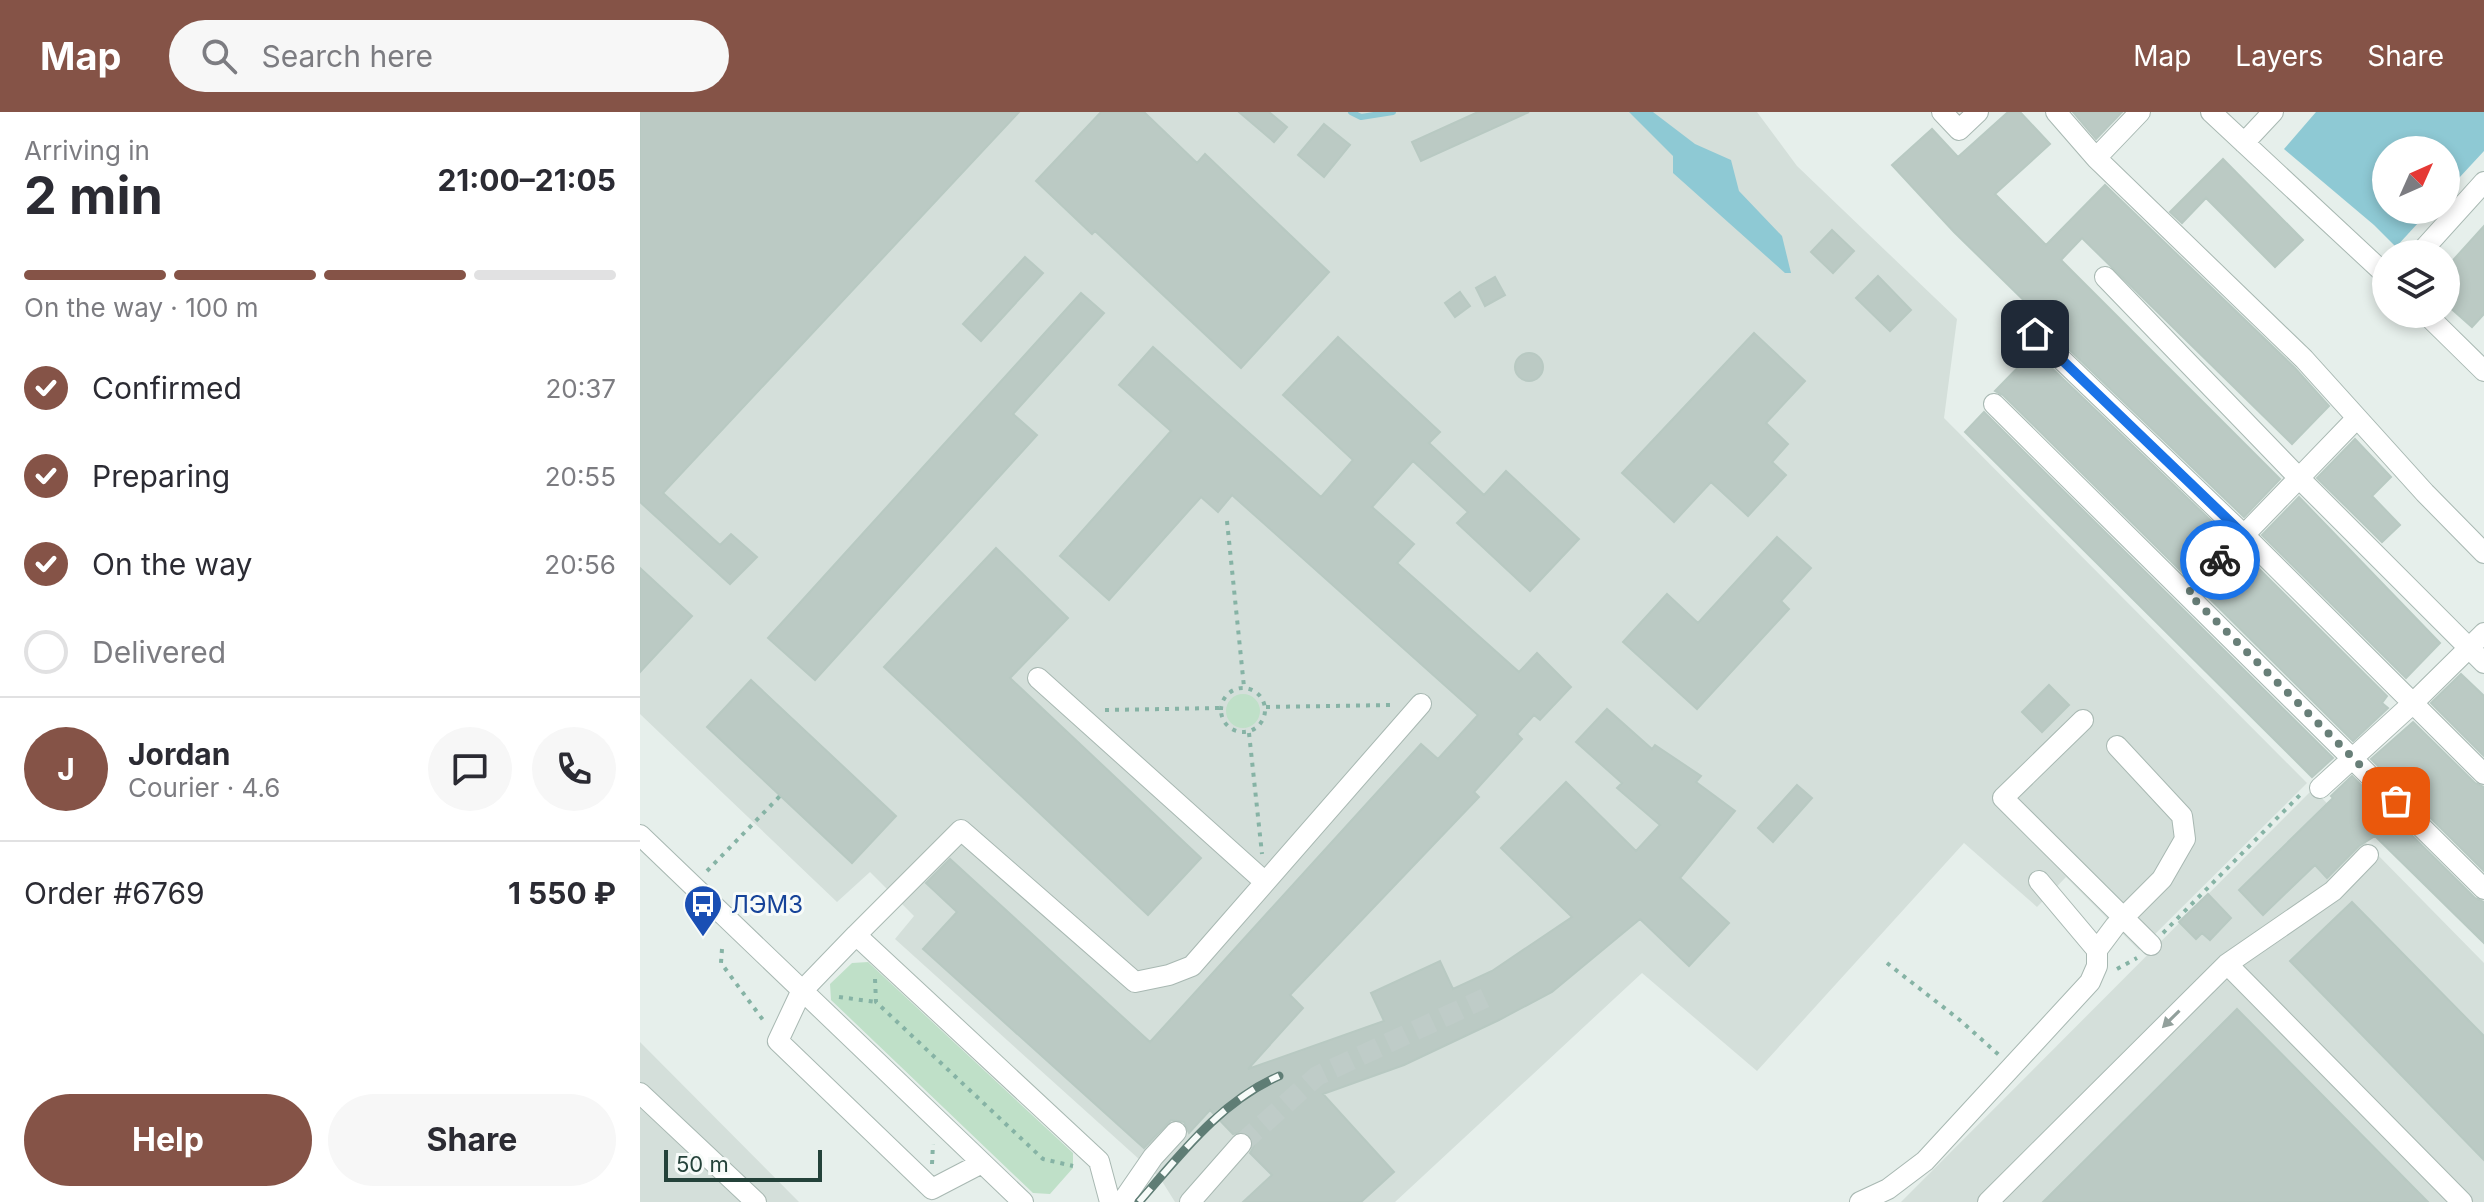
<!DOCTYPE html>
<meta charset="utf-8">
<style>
:root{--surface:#fff;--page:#f7f7f7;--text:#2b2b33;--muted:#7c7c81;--line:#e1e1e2;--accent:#855347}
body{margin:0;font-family:Inter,sans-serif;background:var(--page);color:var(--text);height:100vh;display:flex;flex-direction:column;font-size:30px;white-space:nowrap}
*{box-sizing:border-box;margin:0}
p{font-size:26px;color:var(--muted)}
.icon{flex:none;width:44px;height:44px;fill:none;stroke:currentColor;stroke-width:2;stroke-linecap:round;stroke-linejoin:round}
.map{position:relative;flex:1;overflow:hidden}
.sheet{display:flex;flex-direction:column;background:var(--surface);width:640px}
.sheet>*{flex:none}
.needle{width:52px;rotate:45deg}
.tools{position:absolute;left:1732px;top:24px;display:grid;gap:16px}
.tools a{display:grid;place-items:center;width:88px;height:88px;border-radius:50%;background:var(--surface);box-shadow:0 4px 12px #0003;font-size:40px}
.scale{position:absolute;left:24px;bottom:20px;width:158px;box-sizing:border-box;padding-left:8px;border:4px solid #24423a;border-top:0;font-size:22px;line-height:28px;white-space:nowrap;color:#24423a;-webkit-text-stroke:6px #f7fbf9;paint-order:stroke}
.pin{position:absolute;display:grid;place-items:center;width:68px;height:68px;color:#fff;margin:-34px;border-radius:16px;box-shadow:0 4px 12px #0006}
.courier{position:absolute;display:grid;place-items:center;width:80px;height:80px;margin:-40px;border:6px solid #1a73e8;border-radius:50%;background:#fff;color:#222;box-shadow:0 2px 10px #0007}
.summary em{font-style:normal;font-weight:700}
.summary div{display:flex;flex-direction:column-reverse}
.summary{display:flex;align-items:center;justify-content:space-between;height:136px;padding:0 24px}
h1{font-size:52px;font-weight:700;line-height:60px}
.bar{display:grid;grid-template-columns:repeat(4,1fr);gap:12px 8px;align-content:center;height:96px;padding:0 24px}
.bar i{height:10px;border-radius:6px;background:var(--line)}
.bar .active{background:var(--accent)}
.bar p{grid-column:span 4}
.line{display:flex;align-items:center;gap:20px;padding:0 24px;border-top:2px solid var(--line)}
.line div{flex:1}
.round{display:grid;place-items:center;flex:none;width:84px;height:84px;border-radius:42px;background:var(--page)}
ol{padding:0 24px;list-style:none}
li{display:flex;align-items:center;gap:24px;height:88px}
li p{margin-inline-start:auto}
li .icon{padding:8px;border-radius:50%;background:var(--accent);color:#fff;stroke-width:4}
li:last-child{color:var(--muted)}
li i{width:44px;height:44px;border:4px solid var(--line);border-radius:50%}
.button{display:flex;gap:16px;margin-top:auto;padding:16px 24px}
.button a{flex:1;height:92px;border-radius:48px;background:var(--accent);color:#fff;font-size:32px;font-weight:700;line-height:92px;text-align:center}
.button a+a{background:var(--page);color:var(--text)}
header{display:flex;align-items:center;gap:48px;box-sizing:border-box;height:112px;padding:0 40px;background:var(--accent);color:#fff}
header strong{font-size:38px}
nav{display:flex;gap:44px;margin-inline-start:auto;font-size:28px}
.search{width:560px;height:72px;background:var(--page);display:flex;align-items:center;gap:20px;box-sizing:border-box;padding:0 28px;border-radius:44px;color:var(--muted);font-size:30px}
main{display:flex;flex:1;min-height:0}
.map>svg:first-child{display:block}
</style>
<header>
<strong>Map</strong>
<div class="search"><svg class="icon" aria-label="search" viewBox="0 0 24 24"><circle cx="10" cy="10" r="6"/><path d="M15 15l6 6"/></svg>Search here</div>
<nav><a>Map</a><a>Layers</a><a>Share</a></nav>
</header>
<main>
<section class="sheet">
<div class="summary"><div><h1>2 min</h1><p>Arriving in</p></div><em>21:00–21:05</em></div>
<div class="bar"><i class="active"></i><i class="active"></i><i class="active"></i><i></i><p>On the way · 100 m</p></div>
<ol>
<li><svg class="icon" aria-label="check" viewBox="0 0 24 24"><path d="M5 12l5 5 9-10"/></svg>Confirmed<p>20:37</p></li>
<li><svg class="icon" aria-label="check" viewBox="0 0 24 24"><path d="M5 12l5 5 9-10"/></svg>Preparing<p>20:55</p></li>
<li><svg class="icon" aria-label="check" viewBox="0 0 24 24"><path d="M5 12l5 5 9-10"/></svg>On the way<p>20:56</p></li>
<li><i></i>Delivered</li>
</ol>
<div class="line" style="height:144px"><b class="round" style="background:var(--accent);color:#fff">J</b><div><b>Jordan</b><p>Courier · 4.6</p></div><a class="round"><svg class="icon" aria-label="chat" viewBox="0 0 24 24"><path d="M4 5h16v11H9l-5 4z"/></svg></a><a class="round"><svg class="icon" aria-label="phone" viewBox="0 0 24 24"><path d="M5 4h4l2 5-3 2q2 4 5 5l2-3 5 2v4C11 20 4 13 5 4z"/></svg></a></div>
<div class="line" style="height:104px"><div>Order #6769</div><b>1 550 ₽</b></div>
<div class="button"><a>Help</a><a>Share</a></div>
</section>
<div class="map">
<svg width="1844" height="1090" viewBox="0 0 1844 1090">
<rect width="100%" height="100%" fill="#e6efeb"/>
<path fill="#d4dfda" d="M 0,0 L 1117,0 L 1157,54 L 1317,207 L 1304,306 L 1667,671 L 1499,838 L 1426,765 L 1397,795 L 1324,731 L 1117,959 L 1002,861 L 755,1090 L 535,1090 L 520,1066 L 255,827 L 274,804 L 230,760 L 197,790 L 0,602 Z
M 1673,677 L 1844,851 L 1844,1090 L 1261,1090 Z
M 0,930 L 159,1090 L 0,1090 Z"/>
<path fill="#bfe0c8" d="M586 599a17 17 0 1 1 34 0a17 17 0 1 1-34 0Z
M 228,850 L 433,1041 L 433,1056 L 410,1082 L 393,1081 L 191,888 L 190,872 L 212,851 Z"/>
<path fill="#8ec9d4" d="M 989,0 L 1013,0 L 1055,32 L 1091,48 L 1099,79 L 1142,124 L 1151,161 L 1145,161 L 1033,61 L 1033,44 Z
M 1676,0 L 1844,0 L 1844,39 L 1806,80 L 1806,38 L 1746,38 L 1746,98 L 1790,98 L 1756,135 L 1734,113 L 1644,37 Z"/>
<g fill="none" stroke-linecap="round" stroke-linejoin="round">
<path stroke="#8ec9d4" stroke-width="6" d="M 711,0 L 721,5 L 753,0"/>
</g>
<path fill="#bbcac4" stroke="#b8c9c2" stroke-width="2" d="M 0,0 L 379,0 L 23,381 L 80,433 L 91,422 L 117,445 L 90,472 L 0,390 Z
M 461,0 L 504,0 L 557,51 L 565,42 L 689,160 L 601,256 L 455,119 L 452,122 L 396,69 Z
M 599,0 L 629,0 L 647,15 L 634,30 Z
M 838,0 L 889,0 L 781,49 L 772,30 Z
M 1368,0 L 1380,0 L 1410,32 L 1355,82 L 1406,133 L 1465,73 L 1655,256 L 1689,294 L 1652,332 L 1442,126 L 1421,148 L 1640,367 L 1604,405 L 1412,221 L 1414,218 L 1314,120 L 1252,53 L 1292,17 L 1318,45 Z
M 1433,0 L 1482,0 L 1456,27 Z
M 684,12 L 710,33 L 684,65 L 658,43 Z
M 1583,47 L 1663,128 L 1635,155 L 1566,86 L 1542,111 L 1530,100 Z
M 1844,114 L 1844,202 L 1832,215 L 1806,192 L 1806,156 Z
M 1192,118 L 1214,139 L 1193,161 L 1171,140 Z
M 385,145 L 403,161 L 341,229 L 323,212 Z
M 1238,164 L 1271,198 L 1250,219 L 1216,186 Z
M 855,165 L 865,183 L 845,194 L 836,176 Z
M 820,180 L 830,194 L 815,205 L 805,191 Z
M 441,181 L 464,201 L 373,302 L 397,323 L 175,568 L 128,526 Z
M 1114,221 L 1165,269 L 1126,311 L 1148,332 L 1132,350 L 1146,363 L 1108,404 L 1071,370 L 1034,410 L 982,361 Z
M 698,225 L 800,320 L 789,331 L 844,383 L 866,359 L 939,427 L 890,479 L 817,411 L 828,400 L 773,349 L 732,395 L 774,432 L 757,451 L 879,560 L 897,541 L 931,575 L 900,608 L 894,603 L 877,622 L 882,627 L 834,680 L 839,685 L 650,883 L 663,896 L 608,957 L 744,909 L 731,881 L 800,849 L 813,877 L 852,859 L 932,805 L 861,736 L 926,670 L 996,739 L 1020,713 L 977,676 L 982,671 L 936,630 L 967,597 L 1012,637 L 1015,633 L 1061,664 L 1056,670 L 1095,699 L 1040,766 L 1089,811 L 1049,854 L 1000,807 L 912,880 L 859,908 L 764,953 L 683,982 L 754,1060 L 721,1090 L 603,1090 L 632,1063 L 610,1041 L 614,1034 L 610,1023 L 603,1019 L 593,1022 L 570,998 L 549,1021 L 544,1010 L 531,1008 L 504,1036 L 283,837 L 317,800 L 286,771 L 310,747 L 510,930 L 781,632 L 798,647 L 838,603 L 592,383 L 578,400 L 561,385 L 469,488 L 420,444 L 531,319 L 479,273 L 513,235 L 681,385 L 713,348 L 643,283 Z
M 1394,239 L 1586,423 L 1546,464 L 1363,283 L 1355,279 Z
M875 255a14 14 0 1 1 28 0a14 14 0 1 1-28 0Z
M 1344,300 L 1345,301 L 1693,646 L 1672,665 L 1325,320 Z
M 1715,327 L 1751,365 L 1732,384 L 1760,413 L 1742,430 L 1677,366 Z
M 1659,385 L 1800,531 L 1766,566 L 1622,423 Z
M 1137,425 L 1171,456 L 1141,489 L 1149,497 L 1057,597 L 983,530 L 1027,482 L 1058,511 Z
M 356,436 L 428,506 L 370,566 L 561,746 L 508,803 L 244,555 Z
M 1604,442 L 1747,584 L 1742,591 L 1748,596 L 1713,629 L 1565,482 Z
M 0,456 L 52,504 L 0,560 Z
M 1821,562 L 1844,584 L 1844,644 L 1791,591 Z
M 111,568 L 256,704 L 212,751 L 67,615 Z
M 1409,573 L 1429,593 L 1402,620 L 1382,600 Z
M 1773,610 L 1835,671 L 1844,675 L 1844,759 L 1731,647 Z
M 1712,664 L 1835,786 L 1844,790 L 1844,831 L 1735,724 L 1719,734 L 1687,766 L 1675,753 L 1623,803 L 1599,778 L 1693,686 L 1691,684 Z
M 1157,673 L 1172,686 L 1133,730 L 1118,716 Z
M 1568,782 L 1591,806 L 1570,828 L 1562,821 L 1556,827 L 1539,810 Z
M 1712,790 L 1844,924 L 1844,1048 L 1650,849 Z
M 1597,897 L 1788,1090 L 1403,1090 Z"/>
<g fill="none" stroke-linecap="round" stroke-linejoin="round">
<path stroke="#bfccc8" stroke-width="20" stroke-dasharray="20 10" stroke-linecap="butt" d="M 601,1032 L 677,964 L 845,886"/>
<defs>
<path id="minor" d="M 1302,0 L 1319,18 L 1338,0
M 1416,0 L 1456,46 L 1664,247 L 1785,381 L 1844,441
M 1571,0 L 1746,163
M 1604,31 L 1633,0
M 1456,46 L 1500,0
M 1779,142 L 1844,70
M 1465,165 L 1659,366 L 1844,551
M 1786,202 L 1844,259
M 1395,222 L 1604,423 L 1844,662
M 1354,292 L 1844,777
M 1548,481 L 1716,307
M 398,566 L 625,770
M 1443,608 L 1363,686 L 1511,833
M 1680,676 L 1772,592 L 1844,521
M 0,723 L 383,1090
M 216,823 L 321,718 L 495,870 L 529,863 L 552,854 L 781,592
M 1457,838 L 1475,814 L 1522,767 L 1545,727 L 1542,704 L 1477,634
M 1587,852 L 1822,1090
M 0,981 L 116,1090
M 342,1051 L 292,1077 L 138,929 L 161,880 L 216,823 L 459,1049 L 470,1090
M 482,1090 L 513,1045 L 536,1020
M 550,1090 L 601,1032
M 1220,1090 L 1248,1077 L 1285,1049 L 1450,870 L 1457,854 L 1457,838 L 1399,769
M 1348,1090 L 1587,852 L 1693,779 L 1728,743"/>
</defs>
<use href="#minor" stroke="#a8b8b2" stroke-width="22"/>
<path stroke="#86b3a5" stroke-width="4" stroke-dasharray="4 6" stroke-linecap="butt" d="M 587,409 L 604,575
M581 598a22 22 0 1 1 44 0a22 22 0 1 1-44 0Z
M 626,595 L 752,593
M 465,598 L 580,596
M 609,621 L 622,742
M 67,759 L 140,684
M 1523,821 L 1661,682
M 82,837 L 81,851 L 126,912
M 1247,851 L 1321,909 L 1359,943
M 1477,857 L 1497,846
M 235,867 L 236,890 L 403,1047 L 433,1054
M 199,885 L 236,890
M 292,1052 L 293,1032"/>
<use href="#minor" stroke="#fff" stroke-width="20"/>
<defs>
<path id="rail" d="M 499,1090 C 541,1042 580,990 639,964"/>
</defs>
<use href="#rail" stroke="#5f7d75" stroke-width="9"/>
<use href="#rail" stroke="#f7fbf9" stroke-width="6" stroke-dasharray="18" stroke-linecap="butt"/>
</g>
<defs><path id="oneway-solid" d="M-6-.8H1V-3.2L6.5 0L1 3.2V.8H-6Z" transform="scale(2)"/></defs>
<use fill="#92a09c" href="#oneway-solid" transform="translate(1531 907) rotate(135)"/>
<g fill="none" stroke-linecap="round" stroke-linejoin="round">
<path stroke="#687f78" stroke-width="8" stroke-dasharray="0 14.4" d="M 1580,448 L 1548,481 L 1756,689"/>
<path stroke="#1a73e8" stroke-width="10" d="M 1395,222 L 1604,423 L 1580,448"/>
</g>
<defs>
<symbol id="bus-pin" viewBox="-11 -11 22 30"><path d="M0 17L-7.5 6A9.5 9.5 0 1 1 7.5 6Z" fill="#1a4fb4" stroke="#f7fbf9"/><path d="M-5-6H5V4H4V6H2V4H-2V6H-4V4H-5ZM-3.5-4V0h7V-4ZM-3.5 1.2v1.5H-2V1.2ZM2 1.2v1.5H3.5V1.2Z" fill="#fff"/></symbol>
</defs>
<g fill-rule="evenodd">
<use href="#bus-pin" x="41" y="770" width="44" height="60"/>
</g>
<g text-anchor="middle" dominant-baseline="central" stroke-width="6" stroke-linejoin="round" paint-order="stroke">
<g font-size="24" fill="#164399" stroke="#f7fbf9" text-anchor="start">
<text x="91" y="792">ЛЭМЗ</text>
</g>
</g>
</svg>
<div class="tools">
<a><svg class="needle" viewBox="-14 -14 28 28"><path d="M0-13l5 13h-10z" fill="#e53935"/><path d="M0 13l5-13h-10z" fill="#7c7c81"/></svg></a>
<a><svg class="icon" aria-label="layers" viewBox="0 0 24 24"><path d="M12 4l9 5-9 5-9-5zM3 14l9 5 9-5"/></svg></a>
</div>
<div class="scale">50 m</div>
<div class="pin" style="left:1756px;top:689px;background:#ea580c"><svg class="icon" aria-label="bag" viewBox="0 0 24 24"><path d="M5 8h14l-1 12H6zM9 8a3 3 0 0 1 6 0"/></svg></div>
<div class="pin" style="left:1395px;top:222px;background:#1f2937"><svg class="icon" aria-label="home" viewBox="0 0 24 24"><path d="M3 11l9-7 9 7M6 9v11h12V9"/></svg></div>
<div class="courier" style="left:1580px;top:448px"><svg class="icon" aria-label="bike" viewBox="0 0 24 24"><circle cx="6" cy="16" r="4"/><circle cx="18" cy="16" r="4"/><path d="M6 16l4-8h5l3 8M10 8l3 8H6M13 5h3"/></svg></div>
</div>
</main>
